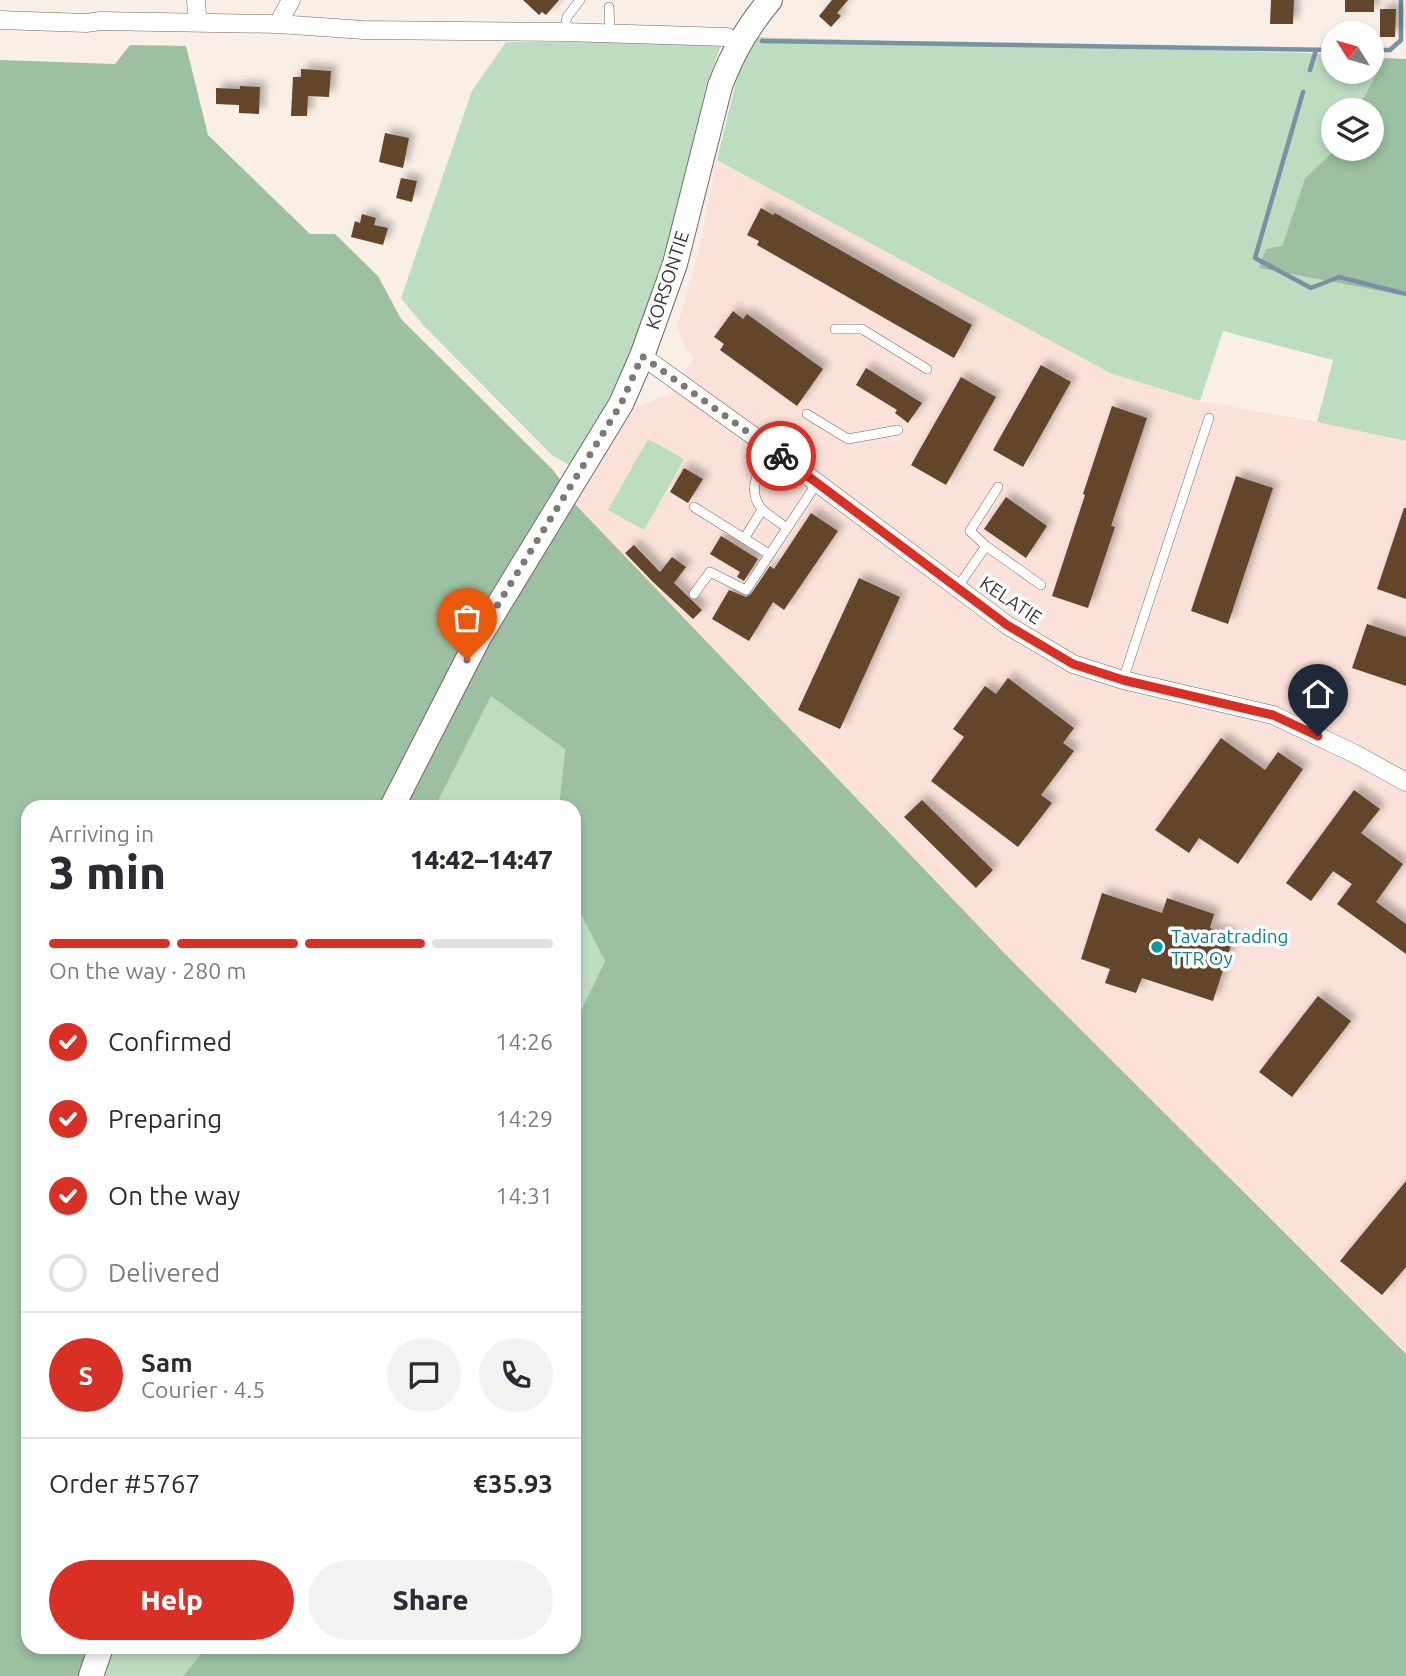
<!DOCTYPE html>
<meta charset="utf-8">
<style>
:root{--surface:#fff;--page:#f2f2f3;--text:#2b2b33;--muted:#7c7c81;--line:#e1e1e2;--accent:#d93025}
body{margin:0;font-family:Ubuntu,sans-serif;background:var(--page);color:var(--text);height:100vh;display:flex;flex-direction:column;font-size:26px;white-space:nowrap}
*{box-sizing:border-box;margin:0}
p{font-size:23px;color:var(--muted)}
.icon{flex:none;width:38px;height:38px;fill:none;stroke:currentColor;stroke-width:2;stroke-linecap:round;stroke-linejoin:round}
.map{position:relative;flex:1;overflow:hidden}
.details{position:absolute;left:21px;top:800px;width:560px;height:854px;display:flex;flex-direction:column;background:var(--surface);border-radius:21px;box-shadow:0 4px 10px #0003}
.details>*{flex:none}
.needle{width:46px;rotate:307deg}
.buttons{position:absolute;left:1321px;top:21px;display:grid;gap:14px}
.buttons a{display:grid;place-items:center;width:63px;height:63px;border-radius:50%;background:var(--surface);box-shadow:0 4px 10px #0003;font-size:35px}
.pin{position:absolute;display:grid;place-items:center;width:60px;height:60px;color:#fff;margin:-72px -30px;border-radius:50% 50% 50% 0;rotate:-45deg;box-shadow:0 0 7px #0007}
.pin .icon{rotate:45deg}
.courier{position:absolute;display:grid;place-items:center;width:70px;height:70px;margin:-35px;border:5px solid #d93025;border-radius:50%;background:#fff;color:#222;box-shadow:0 2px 9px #0007}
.head em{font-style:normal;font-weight:800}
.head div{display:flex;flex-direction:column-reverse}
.head{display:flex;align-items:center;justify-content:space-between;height:119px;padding:0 28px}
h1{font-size:46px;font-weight:800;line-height:52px}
.bar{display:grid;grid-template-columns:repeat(4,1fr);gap:10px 7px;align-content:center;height:84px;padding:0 28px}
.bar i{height:9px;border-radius:5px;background:var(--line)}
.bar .on{background:var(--accent)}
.bar p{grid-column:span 4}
.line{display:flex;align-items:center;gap:18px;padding:0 28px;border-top:2px solid var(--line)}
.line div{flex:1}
.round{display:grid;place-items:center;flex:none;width:74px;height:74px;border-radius:37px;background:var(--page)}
ol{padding:0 28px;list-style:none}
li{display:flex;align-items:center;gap:21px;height:77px}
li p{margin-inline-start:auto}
li .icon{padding:7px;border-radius:50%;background:var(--accent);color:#fff;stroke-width:4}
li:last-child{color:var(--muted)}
li i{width:38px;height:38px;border:4px solid var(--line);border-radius:50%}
.cta{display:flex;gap:14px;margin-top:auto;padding:14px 28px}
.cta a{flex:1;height:80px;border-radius:42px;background:var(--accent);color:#fff;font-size:28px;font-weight:800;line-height:80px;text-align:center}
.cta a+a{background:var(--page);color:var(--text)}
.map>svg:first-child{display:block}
</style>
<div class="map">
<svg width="1406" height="1676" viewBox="0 0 1406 1676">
<defs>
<filter id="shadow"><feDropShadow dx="6" dy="-6" stdDeviation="3.5" flood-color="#0004"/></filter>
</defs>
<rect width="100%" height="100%" fill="#f9efe7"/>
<path fill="#fae1d9" d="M 717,160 L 1110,373 L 1200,401 L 1317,422 L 1406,441 L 1406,1354 L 1011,960 L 575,504 L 636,406 L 670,395 L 694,359 L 685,348 L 677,328 L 698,253 Z"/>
<path fill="#bdddc1" d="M 755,37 L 1307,53 L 1333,55 L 1334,72 L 1372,72 L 1372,58 L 1385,58 L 1357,110 L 1334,110 L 1334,149 L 1336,149 L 1305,178 L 1282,246 L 1260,268 L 1406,296 L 1406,441 L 1317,422 L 1333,360 L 1223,331 L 1200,401 L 1110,373 L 717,160 L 740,65 Z
M 506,42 L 713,42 L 721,46 L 707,83 L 658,281 L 634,356 L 599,422 L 569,465 L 552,455 L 423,325 L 401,298 L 472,91 Z
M 648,439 L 684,459 L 644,530 L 608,510 Z
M 491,695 L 565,748 L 559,807 L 435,807 Z
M 574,901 L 605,961 L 574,1025 Z
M 114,1647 L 207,1647 L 183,1676 L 103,1676 Z"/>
<path fill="#9cc0a1" d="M 130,45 L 186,46 L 208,135 L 310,234 L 335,234 L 378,276 L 401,319 L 553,470 L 562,482 L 547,500 L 486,604 L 385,807 L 28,807 L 28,1647 L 89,1647 L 79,1676 L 0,1676 L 0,60 L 115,64 Z
M 1385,58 L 1406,59 L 1406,296 L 1259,268 L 1266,249 L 1282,246 L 1305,178 L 1336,149 L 1372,149 L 1372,110 L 1357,110 Z
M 575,504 L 1011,960 L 1406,1354 L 1406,1676 L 183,1676 L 207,1647 L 574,1647 L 574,1025 L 605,961 L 574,901 L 574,807 L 559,807 L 565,749 L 491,696 L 435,807 L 405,807 L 484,648 L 530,567 Z"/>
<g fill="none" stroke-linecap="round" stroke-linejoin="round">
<path stroke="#7991a5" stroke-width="4.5" d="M 762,41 L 1334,50
M 1372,50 L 1390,50 L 1401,40 L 1401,0
M 1310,70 L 1316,50
M 1303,92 L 1255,258 L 1311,288 L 1339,277 L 1406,294"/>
</g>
<path fill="#63452a" filter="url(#shadow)" d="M 523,0 L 559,0 L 546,15 L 542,12 L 539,15 Z
M 832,0 L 848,0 L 837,13 L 841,16 L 831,27 L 819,16 Z
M 1271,0 L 1294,0 L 1293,24 L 1270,24 Z
M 1345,0 L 1374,0 L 1374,12 L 1345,12 Z
M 1380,9 L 1396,9 L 1395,37 L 1380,37 Z
M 301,69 L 331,71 L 329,97 L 308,96 L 307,116 L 291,116 L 293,77 L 301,77 Z
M 240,86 L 260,87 L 259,114 L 239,113 L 239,105 L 216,104 L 216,88 L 240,89 Z
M 385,133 L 409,138 L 403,168 L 379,162 Z
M 401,178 L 417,181 L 412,202 L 396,198 Z
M 761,208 L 773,215 L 775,213 L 972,325 L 954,358 L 757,245 L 759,241 L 747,235 Z
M 362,214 L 376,218 L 374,225 L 388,228 L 383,245 L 351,237 L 355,221 L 360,223 Z
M 733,311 L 743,319 L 747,314 L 823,369 L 797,406 L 720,350 L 724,344 L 714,337 Z
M 1041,365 L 1071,382 L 1023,467 L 993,450 Z
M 866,368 L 922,403 L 908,423 L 895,413 L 897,410 L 856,385 Z
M 961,377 L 996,397 L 946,485 L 911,465 Z
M 1112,406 L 1147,418 L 1111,526 L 1115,527 L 1088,608 L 1052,596 L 1085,495 L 1083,494 Z
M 684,468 L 703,479 L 688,503 L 670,492 Z
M 1236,476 L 1273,488 L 1228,624 L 1191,611 Z
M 1006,497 L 1047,526 L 1026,558 L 984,529 Z
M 1404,508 L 1406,508 L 1406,599 L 1377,589 Z
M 811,513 L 838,531 L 784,610 L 773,602 L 749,641 L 712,619 L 729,590 L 746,597 L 751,594 L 770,566 L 774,569 Z
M 721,536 L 758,559 L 744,581 L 737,577 L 740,572 L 710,554 Z
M 634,545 L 660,572 L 672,557 L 686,567 L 674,583 L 702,610 L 693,619 L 653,582 L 625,553 Z
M 859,578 L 900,597 L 840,729 L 798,710 Z
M 1367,624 L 1406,637 L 1406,686 L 1352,668 Z
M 1008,678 L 1074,728 L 1063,743 L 1074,751 L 1041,795 L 1052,803 L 1018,847 L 931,781 L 964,737 L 953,729 L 985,686 L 996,694 Z
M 1221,738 L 1265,770 L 1278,752 L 1303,769 L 1238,864 L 1199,838 L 1189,853 L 1155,830 Z
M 1354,790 L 1380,809 L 1361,833 L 1403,864 L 1376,902 L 1406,924 L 1406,954 L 1337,904 L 1352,884 L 1333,871 L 1311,901 L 1286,883 Z
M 922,800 L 993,870 L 976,888 L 904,817 Z
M 1102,893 L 1162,913 L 1167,898 L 1214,914 L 1210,928 L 1234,936 L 1213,1001 L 1142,978 L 1136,993 L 1105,983 L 1110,969 L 1081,959 Z
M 1318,996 L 1351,1021 L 1292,1097 L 1259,1072 Z
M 1406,1181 L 1406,1267 L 1382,1295 L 1340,1261 Z"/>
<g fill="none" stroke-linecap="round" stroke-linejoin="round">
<defs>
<path id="lane" d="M 609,7 L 610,34
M 564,32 L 567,17 L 580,0
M 835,329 L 862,329 L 927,369
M 807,414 L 848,439 L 898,430
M 771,449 C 760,467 744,492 764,511 C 771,517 779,522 787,528
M 998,487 L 970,531 L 986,546 L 1041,585
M 694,507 L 769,554
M 744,539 L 762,510
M 957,588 L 986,546
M 694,594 L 710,572 L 746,590 L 817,483
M 1123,680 L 1209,418"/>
<path id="street" d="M 196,0 L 197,14 L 200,22
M 0,20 L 86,23 L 101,21 L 278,24 L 364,30 L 564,32 L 727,37 L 739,42
M 278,24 L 291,0
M 642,356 L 780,455 L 1007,625 L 1073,664 L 1123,680 L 1273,715 L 1355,754 L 1406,782"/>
<path id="secondary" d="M 392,807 L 479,637 L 621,404 L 642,356 L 675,264 L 720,86 C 733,52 747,28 770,0
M 91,1676 L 101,1647"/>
</defs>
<use href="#lane" stroke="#716962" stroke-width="10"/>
<use href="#street" stroke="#716962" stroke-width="19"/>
<use href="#secondary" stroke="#716962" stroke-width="26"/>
<use href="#lane" stroke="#fff" stroke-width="9"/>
<use href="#street" stroke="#fff" stroke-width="18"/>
<use href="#secondary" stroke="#fff" stroke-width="24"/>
</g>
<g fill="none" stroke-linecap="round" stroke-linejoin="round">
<path stroke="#7f7974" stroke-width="7" stroke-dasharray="0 12.6" d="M 467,660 L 478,637 L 621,404 L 642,356 L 781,456"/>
<path stroke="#d93025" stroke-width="9" d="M 781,456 L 1007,625 L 1073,664 L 1123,680 L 1273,715 L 1318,736"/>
</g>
<circle fill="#0f9aa8" stroke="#fefefe" stroke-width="2.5" cx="1157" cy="947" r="7"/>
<g text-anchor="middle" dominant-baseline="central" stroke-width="7" stroke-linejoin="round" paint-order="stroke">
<g font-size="19" fill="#3d3936" stroke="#fefefe">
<text transform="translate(667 280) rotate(-72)">KORSONTIE</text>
<text transform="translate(1011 600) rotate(34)">KELATIE</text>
</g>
<g font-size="19" fill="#0d838f" stroke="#fefefe" text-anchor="start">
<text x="1171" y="936">Tavaratrading<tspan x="1171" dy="22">TTR Oy</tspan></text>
</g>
</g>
</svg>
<div class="buttons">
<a><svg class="needle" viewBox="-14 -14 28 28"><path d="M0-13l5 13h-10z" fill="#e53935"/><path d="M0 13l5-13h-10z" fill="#7c7c81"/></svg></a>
<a><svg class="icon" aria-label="layers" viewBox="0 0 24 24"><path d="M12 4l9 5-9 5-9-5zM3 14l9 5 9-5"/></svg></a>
</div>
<div class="pin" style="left:467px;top:660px;background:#ea580c"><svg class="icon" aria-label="bag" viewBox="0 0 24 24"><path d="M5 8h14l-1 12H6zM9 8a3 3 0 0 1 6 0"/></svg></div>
<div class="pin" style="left:1318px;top:736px;background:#1f2937"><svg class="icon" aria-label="home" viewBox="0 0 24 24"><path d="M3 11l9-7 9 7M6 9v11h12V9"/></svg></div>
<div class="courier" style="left:781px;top:456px"><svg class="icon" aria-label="bike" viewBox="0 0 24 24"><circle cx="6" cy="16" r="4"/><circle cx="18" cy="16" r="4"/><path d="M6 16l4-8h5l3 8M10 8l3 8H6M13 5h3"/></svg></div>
<section class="details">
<div class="head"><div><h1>3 min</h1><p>Arriving in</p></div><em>14:42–14:47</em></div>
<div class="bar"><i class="on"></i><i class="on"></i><i class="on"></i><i></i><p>On the way · 280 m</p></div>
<ol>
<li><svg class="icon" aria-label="check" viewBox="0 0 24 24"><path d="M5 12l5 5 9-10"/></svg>Confirmed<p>14:26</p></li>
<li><svg class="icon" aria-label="check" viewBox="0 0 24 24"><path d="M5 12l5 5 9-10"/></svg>Preparing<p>14:29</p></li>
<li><svg class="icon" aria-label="check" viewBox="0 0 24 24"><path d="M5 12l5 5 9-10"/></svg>On the way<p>14:31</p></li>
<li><i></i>Delivered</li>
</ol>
<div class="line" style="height:126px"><b class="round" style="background:var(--accent);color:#fff">S</b><div><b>Sam</b><p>Courier · 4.5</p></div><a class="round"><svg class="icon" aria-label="chat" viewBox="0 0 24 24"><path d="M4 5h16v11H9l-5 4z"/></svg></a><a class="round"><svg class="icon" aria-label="phone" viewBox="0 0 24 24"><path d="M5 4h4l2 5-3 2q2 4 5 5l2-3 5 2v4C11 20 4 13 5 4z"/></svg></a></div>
<div class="line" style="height:91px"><div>Order #5767</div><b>€35.93</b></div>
<div class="cta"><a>Help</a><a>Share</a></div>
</section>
</div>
